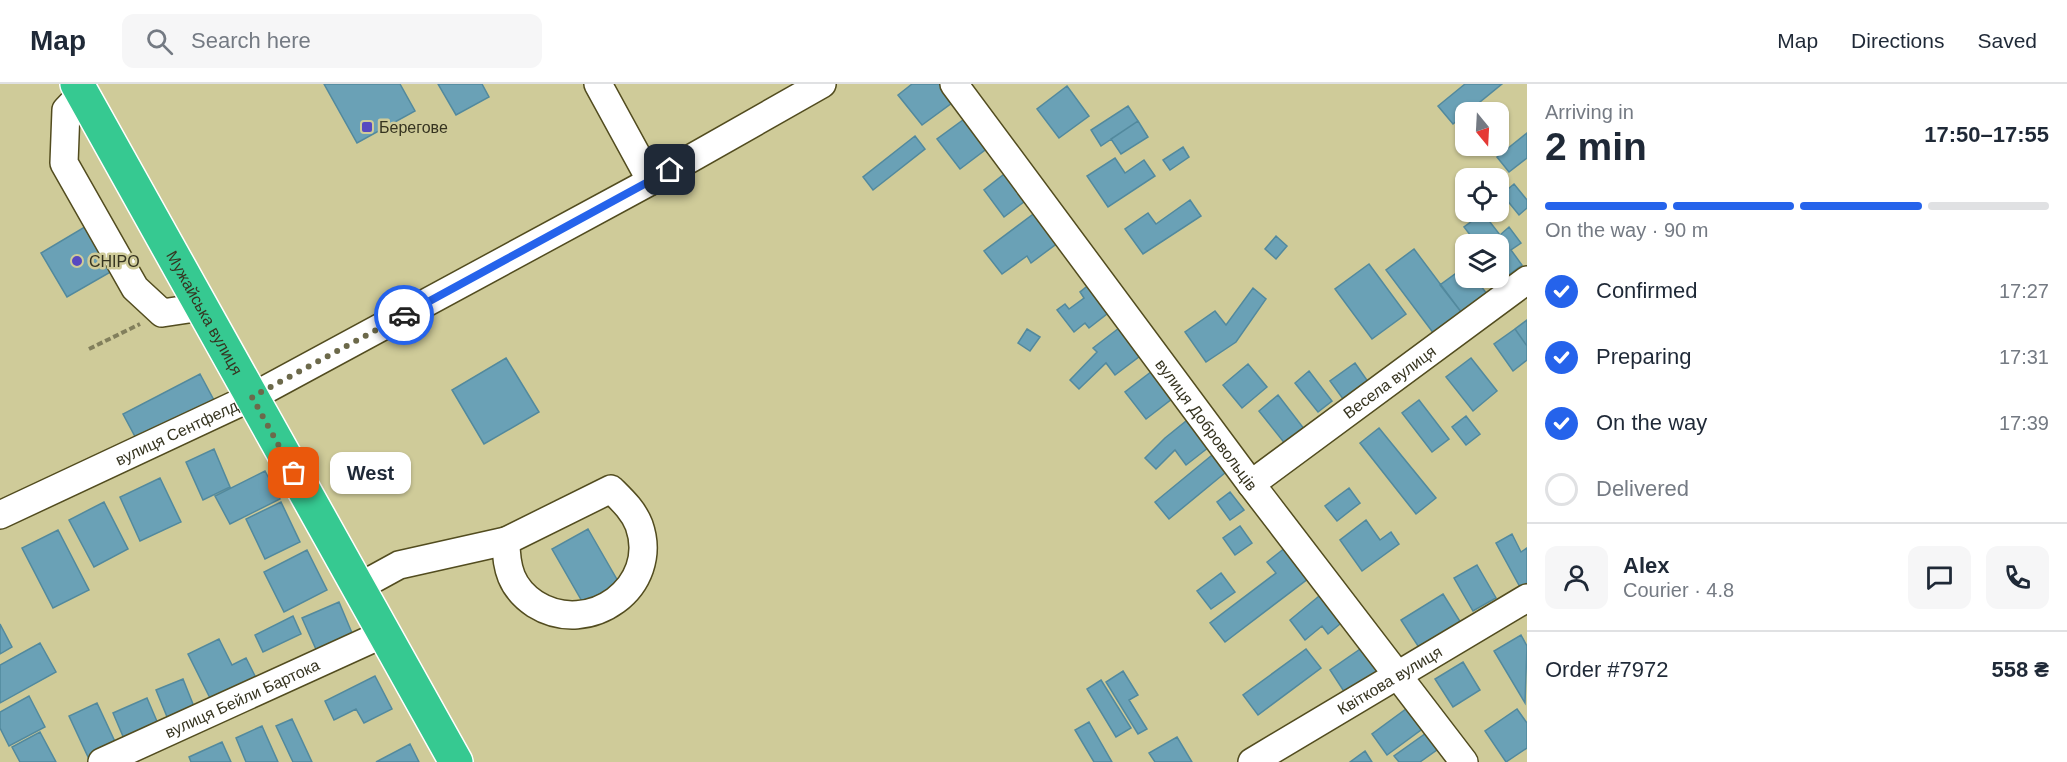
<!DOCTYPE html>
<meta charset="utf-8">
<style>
:root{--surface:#fff;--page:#f6f6f7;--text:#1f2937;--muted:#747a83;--line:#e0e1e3;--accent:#2563eb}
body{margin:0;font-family:Arial,sans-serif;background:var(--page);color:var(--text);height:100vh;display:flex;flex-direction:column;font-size:22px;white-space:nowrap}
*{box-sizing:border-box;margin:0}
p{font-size:20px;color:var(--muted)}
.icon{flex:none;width:33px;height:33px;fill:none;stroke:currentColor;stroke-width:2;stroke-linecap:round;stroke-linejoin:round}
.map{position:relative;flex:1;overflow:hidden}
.panel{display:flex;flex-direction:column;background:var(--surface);width:540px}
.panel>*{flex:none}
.needle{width:39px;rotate:162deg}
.controls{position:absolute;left:1455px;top:18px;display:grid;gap:12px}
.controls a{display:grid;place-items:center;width:54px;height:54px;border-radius:12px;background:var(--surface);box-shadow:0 2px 4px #0004;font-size:30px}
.pin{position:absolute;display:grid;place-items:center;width:51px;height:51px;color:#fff;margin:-26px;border-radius:12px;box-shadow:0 3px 9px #0006}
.courier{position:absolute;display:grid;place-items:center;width:60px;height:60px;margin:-30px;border:4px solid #2563eb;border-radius:50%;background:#fff;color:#222;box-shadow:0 2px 8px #0007}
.bubble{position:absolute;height:42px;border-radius:12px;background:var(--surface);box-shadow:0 2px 4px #0004;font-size:20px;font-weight:600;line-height:42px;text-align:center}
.summary em{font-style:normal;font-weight:600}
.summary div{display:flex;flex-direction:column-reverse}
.summary{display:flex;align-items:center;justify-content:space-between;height:102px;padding:0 18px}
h1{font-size:39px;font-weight:600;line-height:45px}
.bar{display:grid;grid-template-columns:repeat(4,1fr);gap:9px 6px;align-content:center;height:72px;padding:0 18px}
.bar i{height:8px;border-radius:4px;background:var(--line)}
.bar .active{background:var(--accent)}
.bar p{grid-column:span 4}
.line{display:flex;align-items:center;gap:15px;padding:0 18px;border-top:2px solid var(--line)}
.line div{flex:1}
.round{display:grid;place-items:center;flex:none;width:63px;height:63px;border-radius:12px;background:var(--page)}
ol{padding:0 18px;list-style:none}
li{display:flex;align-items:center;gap:18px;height:66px}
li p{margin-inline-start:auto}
li .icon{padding:6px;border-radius:50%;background:var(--accent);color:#fff;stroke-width:4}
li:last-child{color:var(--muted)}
li i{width:33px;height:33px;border:3px solid var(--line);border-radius:50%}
header{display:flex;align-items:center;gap:36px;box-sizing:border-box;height:84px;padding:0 30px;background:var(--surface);border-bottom:2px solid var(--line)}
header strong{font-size:28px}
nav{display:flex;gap:33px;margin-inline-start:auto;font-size:21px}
.search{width:420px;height:54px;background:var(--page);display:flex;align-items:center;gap:15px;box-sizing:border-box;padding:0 21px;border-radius:12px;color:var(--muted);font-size:22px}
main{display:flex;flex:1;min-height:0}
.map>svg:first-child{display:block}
</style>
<header>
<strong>Map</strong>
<div class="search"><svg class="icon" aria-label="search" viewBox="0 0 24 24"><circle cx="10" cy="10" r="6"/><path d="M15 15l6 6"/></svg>Search here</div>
<nav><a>Map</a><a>Directions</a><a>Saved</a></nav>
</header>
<main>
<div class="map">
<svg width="1527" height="678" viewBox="0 0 1527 678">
<rect width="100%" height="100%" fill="#cfcb99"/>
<path fill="#6aa1b6" stroke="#52899d" stroke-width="1.5" d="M 324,0 L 400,0 L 415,27 L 357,59 Z
M 438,0 L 482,0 L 489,13 L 456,31 Z
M 912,0 L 944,0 L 956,16 L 922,41 L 898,11 Z
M 1465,0 L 1502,0 L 1453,40 L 1438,22 Z
M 1067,2 L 1089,32 L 1059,54 L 1037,25 Z
M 1128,22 L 1138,37 L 1101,62 L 1091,46 Z
M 967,33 L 989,63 L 960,85 L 937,55 Z
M 1138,37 L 1148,53 L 1121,70 L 1111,55 Z
M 1527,49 L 1527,74 L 1509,88 L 1497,73 Z
M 915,52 L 925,65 L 873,106 L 863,93 Z
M 1183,63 L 1189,73 L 1170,86 L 1163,76 Z
M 1115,74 L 1125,89 L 1144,76 L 1155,92 L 1108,123 L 1087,92 Z
M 1008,87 L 1029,114 L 1004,133 L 984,106 Z
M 1514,100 L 1527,116 L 1527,124 L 1519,131 L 1502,110 Z
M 1190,116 L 1201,132 L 1143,170 L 1125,145 L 1148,129 L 1156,140 Z
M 1036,128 L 1059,158 L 1031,179 L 1027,172 L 1002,190 L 984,167 Z
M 1483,129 L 1500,151 L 1509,143 L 1521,159 L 1511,166 L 1522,181 L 1503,195 L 1498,189 L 1498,160 L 1477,160 L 1464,143 Z
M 88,141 L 114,186 L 67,213 L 41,169 Z
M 1276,152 L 1287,162 L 1276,175 L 1265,165 Z
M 1414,165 L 1465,233 L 1437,254 L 1386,186 Z
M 1369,180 L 1406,230 L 1372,255 L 1335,205 Z
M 1466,182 L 1466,194 L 1475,194 L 1490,214 L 1465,233 L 1440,201 Z
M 1091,199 L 1112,226 L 1089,244 L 1085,239 L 1074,248 L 1057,226 L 1065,220 L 1069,225 L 1084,214 L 1080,208 Z
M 1253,204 L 1266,215 L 1236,258 L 1206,278 L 1185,248 L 1215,227 L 1226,241 Z
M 1527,236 L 1527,262 L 1515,245 Z
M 1123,241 L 1144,269 L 1115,291 L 1106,279 L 1079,305 L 1070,296 L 1097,268 L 1093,264 Z
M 1027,245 L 1040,253 L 1030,267 L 1018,259 Z
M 1515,245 L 1527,262 L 1527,276 L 1513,287 L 1494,260 Z
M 506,274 L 539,328 L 484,360 L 452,306 Z
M 1471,274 L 1497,307 L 1473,327 L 1446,293 Z
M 1355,279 L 1371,302 L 1346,319 L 1330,297 Z
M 1248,280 L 1267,303 L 1242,324 L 1223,301 Z
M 1156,284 L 1177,311 L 1146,335 L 1125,308 Z
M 1309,287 L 1332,317 L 1318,328 L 1295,299 Z
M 200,290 L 216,320 L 139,360 L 123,330 Z
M 1278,311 L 1305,346 L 1286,361 L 1259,327 Z
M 1419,316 L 1449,355 L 1432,368 L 1402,329 Z
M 1466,332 L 1480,350 L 1466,361 L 1452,343 Z
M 1191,333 L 1213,360 L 1186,381 L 1175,366 L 1156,385 L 1145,374 L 1165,354 Z
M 1379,344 L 1436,414 L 1416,430 L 1360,359 Z
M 214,365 L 230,403 L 203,416 L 186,378 Z
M 1217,367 L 1231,384 L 1169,435 L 1155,418 Z
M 265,387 L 280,415 L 230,440 L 215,412 Z
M 160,394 L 181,438 L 140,457 L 120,413 Z
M 1349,404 L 1360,419 L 1337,437 L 1325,422 Z
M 1230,408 L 1244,426 L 1230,436 L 1217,418 Z
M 104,418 L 128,465 L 94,483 L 69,436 Z
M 281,418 L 300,458 L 265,475 L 246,435 Z
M 1366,436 L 1380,456 L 1391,448 L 1399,460 L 1362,487 L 1340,456 Z
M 1240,442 L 1252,459 L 1235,471 L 1223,454 Z
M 588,445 L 619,499 L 583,519 L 552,465 Z
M 58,446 L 89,506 L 53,524 L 22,464 Z
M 1512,450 L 1521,468 L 1527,464 L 1527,499 L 1520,503 L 1496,459 Z
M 1290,460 L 1313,491 L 1225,558 L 1210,539 L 1276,489 L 1267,478 Z
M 307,466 L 327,506 L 284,528 L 264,488 Z
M 1477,481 L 1496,514 L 1473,527 L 1454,494 Z
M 1221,489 L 1235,508 L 1211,525 L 1197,507 Z
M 1324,508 L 1346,535 L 1328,550 L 1322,542 L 1305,556 L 1290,536 Z
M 1443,510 L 1461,539 L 1420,565 L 1401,536 Z
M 339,518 L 355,556 L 319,572 L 302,534 Z
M 293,532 L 301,550 L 263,568 L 255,551 Z
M 0,540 L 12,563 L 0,570 Z
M 1521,551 L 1527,562 L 1525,619 L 1494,567 Z
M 219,555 L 232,581 L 246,574 L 256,594 L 211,616 L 188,570 Z
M 40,559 L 56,588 L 0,619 L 0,581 Z
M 1366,561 L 1382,584 L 1345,609 L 1330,586 Z
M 1306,565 L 1321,584 L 1258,631 L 1243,611 Z
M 1463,578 L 1480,606 L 1453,623 L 1435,595 Z
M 1123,587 L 1138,611 L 1129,616 L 1147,645 L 1138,650 L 1106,598 Z
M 375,592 L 392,625 L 364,639 L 356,625 L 334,636 L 325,617 Z
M 183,595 L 197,630 L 170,640 L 156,606 Z
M 1101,596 L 1131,644 L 1116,653 L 1087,605 Z
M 29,612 L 45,643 L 9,662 L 0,644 L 0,628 Z
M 147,614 L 159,642 L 125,657 L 113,629 Z
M 97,619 L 117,662 L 89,675 L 69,632 Z
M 1410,622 L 1425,643 L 1387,671 L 1372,650 Z
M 1517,625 L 1527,639 L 1527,664 L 1506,678 L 1485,647 Z
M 292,635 L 312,678 L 293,678 L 276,642 Z
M 1089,638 L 1112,678 L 1094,678 L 1075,646 Z
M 262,642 L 278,678 L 246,678 L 236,654 Z
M 1429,647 L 1441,663 L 1420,678 L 1399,678 L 1394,672 Z
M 40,648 L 56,678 L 20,678 L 12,663 Z
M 1177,653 L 1192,678 L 1155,678 L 1149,669 Z
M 222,658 L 231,678 L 191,678 L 189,673 Z
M 410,660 L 419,678 L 376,678 Z
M 1365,667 L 1372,678 L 1350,678 Z"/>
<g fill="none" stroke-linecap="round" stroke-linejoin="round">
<defs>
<g id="minor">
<path d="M 598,0 L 651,97"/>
<path id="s1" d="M 954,0 L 1251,400 L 1464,678"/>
<path d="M 82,9 L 66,26 L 64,79 L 135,204 L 162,229 L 202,223"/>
<path id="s2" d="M 1251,400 L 1527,196"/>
<path d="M 611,405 C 622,416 633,426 639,441 C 661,503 589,554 535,520 C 511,504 506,484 506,457 Z"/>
<path id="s3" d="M 0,431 L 252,313 L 651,97 L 822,0"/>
<path d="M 357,504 L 399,481 L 506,457"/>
<path id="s4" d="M 102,678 L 383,550"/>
<path id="s5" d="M 1252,678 L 1527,514"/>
</g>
<g id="highway">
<path id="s6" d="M 77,0 L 456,678"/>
</g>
</defs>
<use href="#minor" stroke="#524c1f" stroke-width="30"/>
<use href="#highway" stroke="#fff" stroke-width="36"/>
<path stroke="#827f5c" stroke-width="4" stroke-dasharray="6 3" stroke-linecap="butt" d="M 89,265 L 140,240"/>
<use href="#minor" stroke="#fff" stroke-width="27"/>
<use href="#highway" stroke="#36c991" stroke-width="33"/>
</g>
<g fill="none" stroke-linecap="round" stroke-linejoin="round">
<path stroke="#6c694a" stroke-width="6" stroke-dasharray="0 10.8" d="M 294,389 L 252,313 L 404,231"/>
<path stroke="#2563eb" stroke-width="8" d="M 404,231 L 670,86"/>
</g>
<g fill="#5749c1" stroke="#cfcb99" stroke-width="2">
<rect x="361" y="37" width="12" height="12" rx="3"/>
<circle cx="77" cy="177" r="6"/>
</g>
<g text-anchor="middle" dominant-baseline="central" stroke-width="5" stroke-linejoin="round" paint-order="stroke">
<g font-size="16" fill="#363420" stroke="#cfcb99" text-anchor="start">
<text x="379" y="43">Берегове</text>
<text x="89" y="177">CHIPO</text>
</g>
<g font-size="16" fill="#363420" stroke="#cfcb99">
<text stroke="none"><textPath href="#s6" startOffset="262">Мужайська вулиця</textPath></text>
<text stroke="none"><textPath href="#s2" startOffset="172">Весела вулиця</textPath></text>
<text stroke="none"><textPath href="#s1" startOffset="424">вулиця Добровольців</textPath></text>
<text stroke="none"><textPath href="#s3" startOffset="195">вулиця Сентфелд</textPath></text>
<text stroke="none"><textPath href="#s5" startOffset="160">Квіткова вулиця</textPath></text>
<text stroke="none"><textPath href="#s4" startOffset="154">вулиця Бейли Бартока</textPath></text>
</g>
</g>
</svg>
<div class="controls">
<a><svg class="needle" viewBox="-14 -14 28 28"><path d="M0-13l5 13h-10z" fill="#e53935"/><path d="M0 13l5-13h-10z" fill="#747a83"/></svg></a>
<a><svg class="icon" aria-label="locate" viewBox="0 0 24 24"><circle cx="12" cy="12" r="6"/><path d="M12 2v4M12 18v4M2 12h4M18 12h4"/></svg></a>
<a><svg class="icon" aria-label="layers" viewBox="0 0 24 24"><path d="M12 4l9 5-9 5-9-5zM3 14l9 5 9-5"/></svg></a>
</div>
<div class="pin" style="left:294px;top:389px;background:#ea580c"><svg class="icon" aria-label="bag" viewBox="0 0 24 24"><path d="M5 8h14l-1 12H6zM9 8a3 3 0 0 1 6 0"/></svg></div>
<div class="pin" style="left:670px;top:86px;background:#1f2937"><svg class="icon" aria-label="home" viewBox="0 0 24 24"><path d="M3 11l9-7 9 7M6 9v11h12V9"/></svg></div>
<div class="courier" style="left:404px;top:231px"><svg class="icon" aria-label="car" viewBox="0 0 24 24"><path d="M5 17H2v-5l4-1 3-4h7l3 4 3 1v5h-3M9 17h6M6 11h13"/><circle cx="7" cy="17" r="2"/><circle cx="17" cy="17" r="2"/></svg></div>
<div class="bubble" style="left:330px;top:368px;width:81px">West</div>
</div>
<section class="panel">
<div class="summary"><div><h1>2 min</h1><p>Arriving in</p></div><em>17:50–17:55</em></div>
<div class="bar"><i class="active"></i><i class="active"></i><i class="active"></i><i></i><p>On the way · 90 m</p></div>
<ol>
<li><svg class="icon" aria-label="check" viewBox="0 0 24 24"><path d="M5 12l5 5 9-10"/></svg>Confirmed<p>17:27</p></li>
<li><svg class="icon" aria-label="check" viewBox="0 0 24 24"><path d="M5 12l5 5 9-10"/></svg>Preparing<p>17:31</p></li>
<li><svg class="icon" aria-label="check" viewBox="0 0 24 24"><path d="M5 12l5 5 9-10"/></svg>On the way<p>17:39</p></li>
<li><i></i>Delivered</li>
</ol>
<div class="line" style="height:108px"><a class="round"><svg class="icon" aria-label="person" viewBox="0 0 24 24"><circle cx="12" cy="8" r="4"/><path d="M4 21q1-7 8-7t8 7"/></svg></a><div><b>Alex</b><p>Courier · 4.8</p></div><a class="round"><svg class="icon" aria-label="chat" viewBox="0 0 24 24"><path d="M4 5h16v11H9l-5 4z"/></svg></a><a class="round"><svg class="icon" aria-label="phone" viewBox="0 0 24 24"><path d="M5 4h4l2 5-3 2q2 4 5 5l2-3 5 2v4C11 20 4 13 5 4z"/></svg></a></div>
<div class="line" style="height:78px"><div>Order #7972</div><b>558 ₴</b></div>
</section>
</main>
